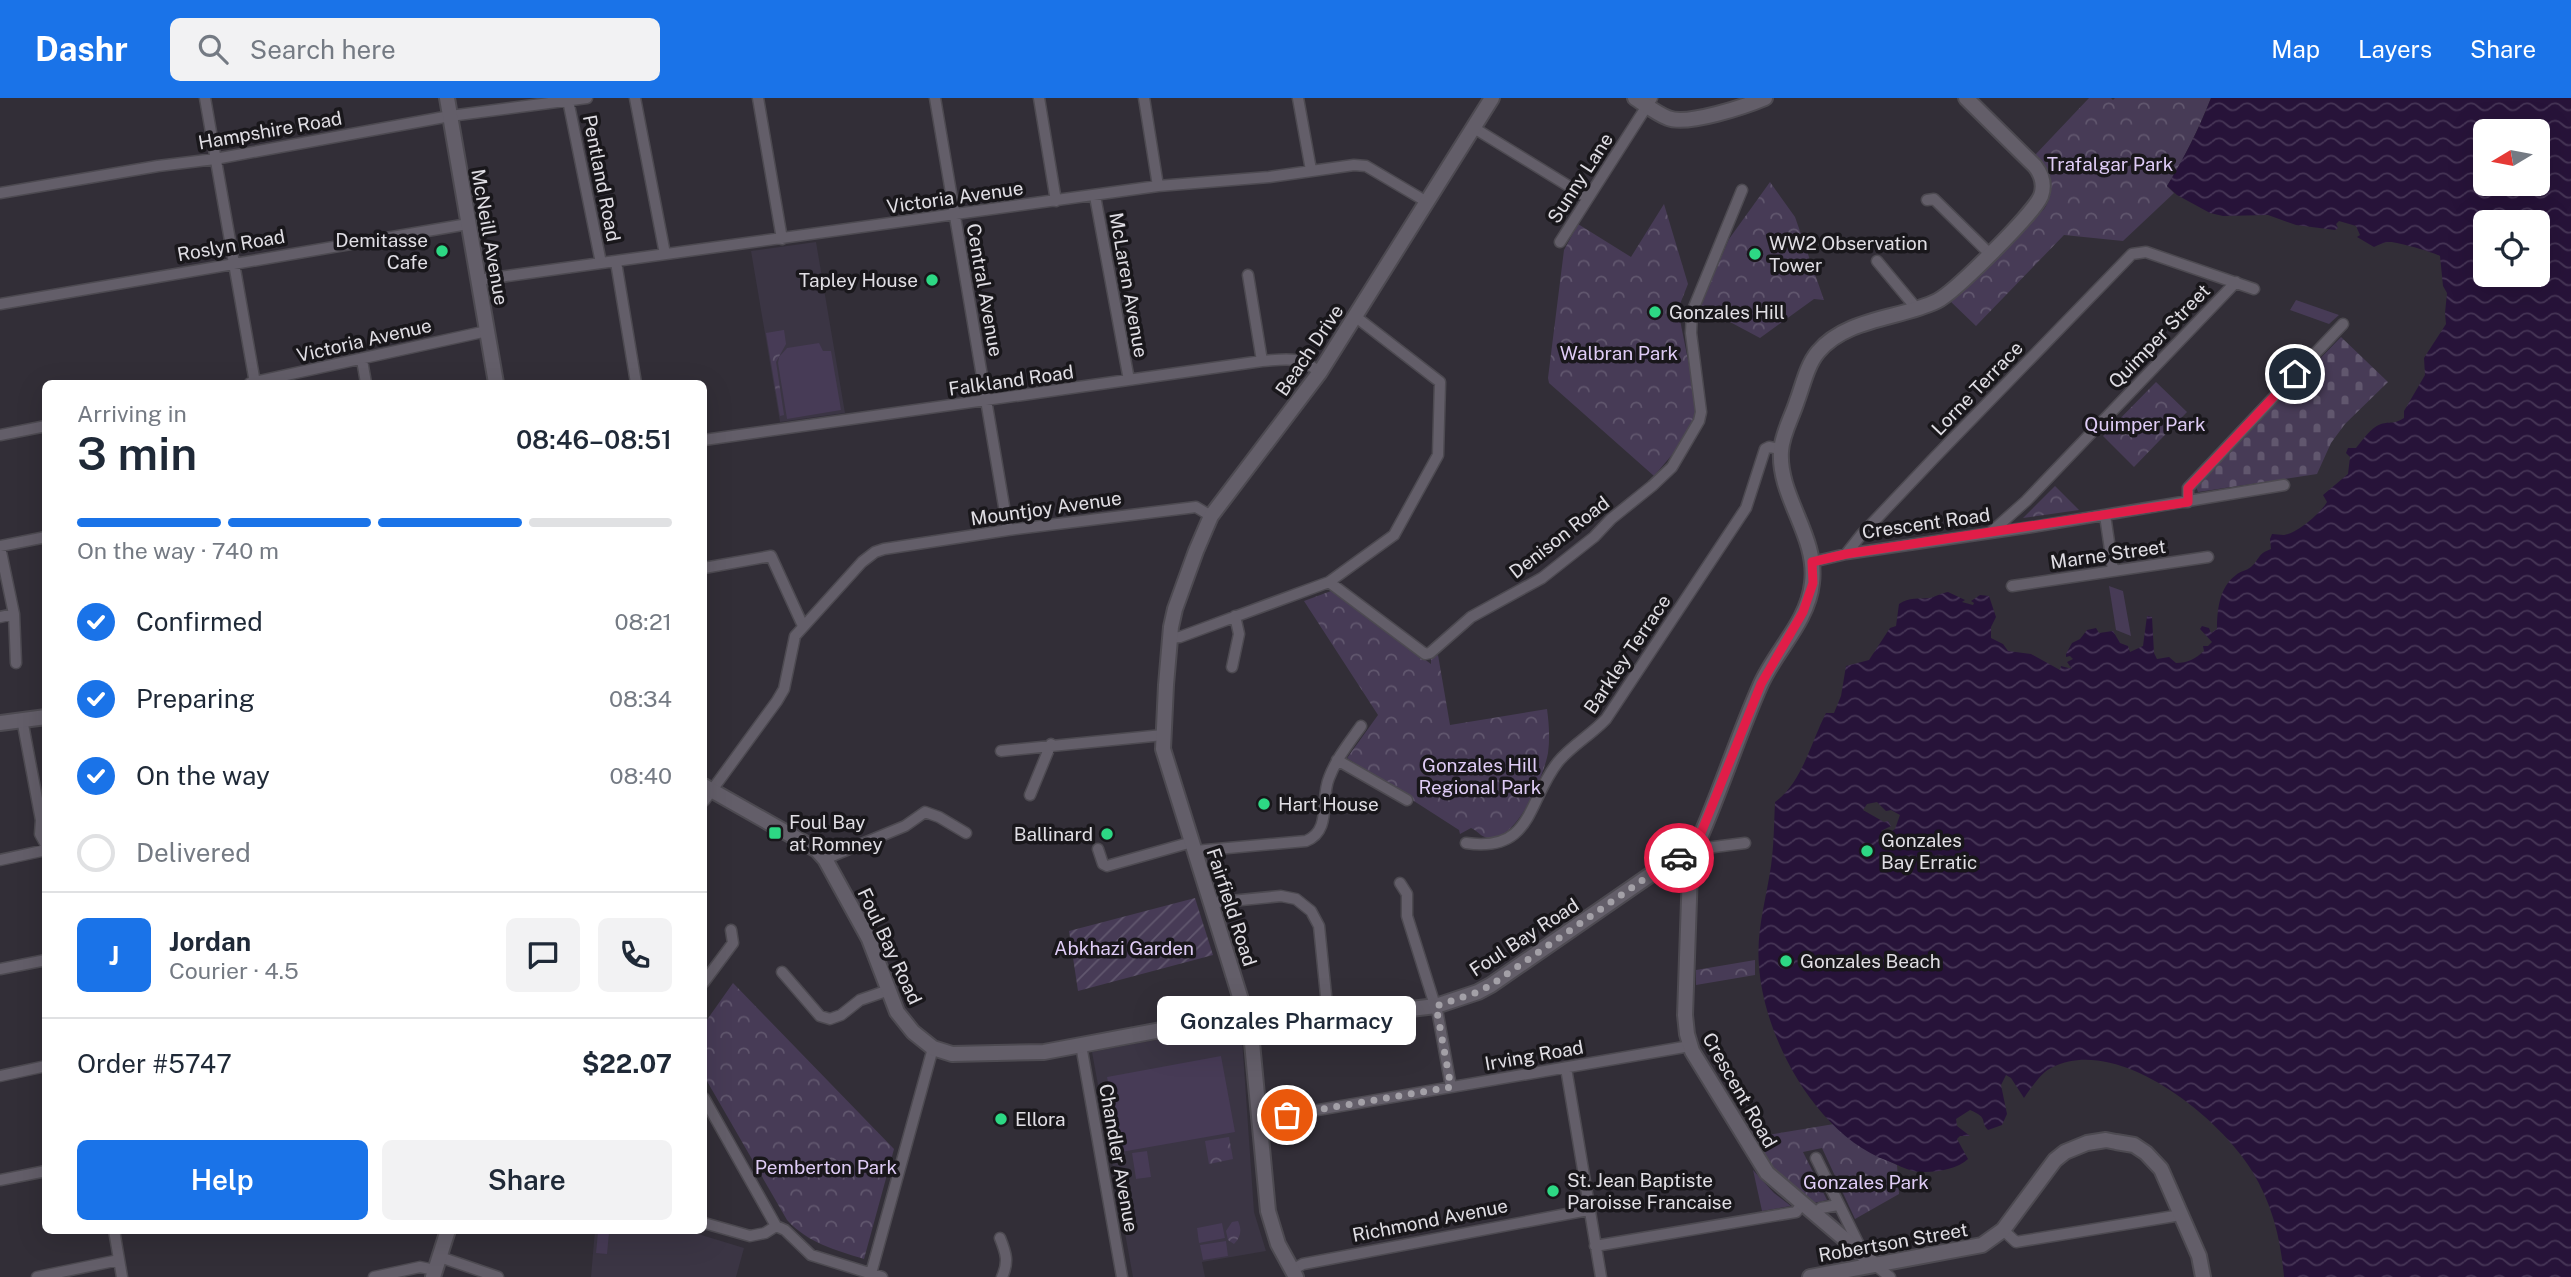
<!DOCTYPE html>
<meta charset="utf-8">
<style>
:root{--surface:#fff;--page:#f2f2f3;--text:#1f2937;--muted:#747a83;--line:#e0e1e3;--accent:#1a73e8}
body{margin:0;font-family:"Public Sans",sans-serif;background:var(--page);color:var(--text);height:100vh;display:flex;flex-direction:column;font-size:26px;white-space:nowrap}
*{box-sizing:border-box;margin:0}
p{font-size:23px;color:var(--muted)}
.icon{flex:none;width:38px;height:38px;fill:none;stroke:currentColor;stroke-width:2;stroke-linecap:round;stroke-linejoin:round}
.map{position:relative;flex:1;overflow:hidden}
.details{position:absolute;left:42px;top:282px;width:665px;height:854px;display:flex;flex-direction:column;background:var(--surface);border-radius:10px;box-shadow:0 7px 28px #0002}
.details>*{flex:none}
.needle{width:46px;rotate:260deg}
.tools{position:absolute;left:2473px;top:21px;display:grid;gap:14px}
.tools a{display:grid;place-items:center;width:77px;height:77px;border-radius:10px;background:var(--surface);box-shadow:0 7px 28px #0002;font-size:35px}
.pin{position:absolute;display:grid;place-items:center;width:60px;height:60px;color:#fff;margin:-30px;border:4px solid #fff;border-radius:50%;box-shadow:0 2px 7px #0007}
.courier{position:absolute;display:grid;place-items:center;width:70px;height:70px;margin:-35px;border:5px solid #e11d48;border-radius:50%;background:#fff;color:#222;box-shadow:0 2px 9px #0007}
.bubble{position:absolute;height:49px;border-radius:10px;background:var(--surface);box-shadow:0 7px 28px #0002;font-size:23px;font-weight:600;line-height:49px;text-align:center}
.head em{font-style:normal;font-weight:600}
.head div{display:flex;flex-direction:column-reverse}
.head{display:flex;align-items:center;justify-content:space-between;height:119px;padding:0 35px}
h1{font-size:46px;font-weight:600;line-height:52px}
.bar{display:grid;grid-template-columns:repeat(4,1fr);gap:10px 7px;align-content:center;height:84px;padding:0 35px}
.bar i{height:9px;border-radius:5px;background:var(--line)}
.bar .current{background:var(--accent)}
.bar p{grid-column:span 4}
.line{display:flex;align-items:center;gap:18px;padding:0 35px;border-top:2px solid var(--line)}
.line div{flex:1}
.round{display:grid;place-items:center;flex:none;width:74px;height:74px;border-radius:10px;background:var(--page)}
ol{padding:0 35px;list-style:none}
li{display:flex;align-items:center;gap:21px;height:77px}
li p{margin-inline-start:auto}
li .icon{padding:7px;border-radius:50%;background:var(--accent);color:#fff;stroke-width:4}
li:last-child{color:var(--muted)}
li i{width:38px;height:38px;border:4px solid var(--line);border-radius:50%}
.action{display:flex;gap:14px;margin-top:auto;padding:14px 35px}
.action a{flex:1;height:80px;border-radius:10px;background:var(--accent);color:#fff;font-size:28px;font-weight:600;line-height:80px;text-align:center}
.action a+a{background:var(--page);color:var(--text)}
header{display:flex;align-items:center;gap:42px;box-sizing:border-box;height:98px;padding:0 35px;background:var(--accent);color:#fff}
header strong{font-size:33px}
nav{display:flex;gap:38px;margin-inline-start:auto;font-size:24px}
.search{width:490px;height:63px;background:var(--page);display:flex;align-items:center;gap:18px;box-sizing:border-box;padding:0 24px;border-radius:10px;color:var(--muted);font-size:26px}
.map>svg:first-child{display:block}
</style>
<header>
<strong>Dashr</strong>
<div class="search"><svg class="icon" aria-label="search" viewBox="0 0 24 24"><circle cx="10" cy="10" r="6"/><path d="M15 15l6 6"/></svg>Search here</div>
<nav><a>Map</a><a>Layers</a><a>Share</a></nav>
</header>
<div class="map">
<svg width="2571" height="1179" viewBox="0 0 2571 1179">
<defs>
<pattern id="cemetery-stones" width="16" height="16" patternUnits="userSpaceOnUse" patternTransform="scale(1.75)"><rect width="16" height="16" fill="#473b56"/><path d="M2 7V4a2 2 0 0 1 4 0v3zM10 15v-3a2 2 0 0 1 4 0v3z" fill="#61576e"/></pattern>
<pattern id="park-crowns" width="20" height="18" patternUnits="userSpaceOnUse" patternTransform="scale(1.75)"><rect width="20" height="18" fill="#473b56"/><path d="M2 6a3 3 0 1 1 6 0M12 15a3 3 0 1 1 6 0" fill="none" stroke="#61576e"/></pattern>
<pattern id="garden-furrows" width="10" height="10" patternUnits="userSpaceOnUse" patternTransform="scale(1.75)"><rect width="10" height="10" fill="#473b56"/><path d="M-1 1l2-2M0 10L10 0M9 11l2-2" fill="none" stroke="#61576e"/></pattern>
<pattern id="water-waves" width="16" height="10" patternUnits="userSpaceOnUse" patternTransform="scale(1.75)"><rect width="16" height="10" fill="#271339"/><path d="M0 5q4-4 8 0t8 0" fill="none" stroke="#463556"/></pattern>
</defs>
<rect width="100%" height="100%" fill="#322e37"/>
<path fill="#3b3544" d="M 816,144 L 845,315 L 780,324 L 751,153 Z
M 1241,926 L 1254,1114 L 1266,1153 L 1202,1164 L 1205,1179 L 1133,1179 L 1092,954 Z
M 595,1132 L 685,1132 L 744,1150 L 736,1179 L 591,1179 Z"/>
<path fill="#473b56" d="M 2296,202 L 2339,217 L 2329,226 L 2290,212 Z
M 819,245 L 823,253 L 831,253 L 841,312 L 787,321 L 778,265 L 779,259 L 787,250 Z
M 2109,488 L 2123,493 L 2131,538 L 2116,532 Z
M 1221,958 L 1235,1034 L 1121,1054 L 1107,979 Z
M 1147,1053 L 1151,1079 L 1136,1081 L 1132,1055 Z
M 1753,1072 L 1774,1095 L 1791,1108 L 1762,1113 Z
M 1222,1125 L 1225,1140 L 1199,1145 L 1197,1130 Z
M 598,1134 L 609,1135 L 607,1156 L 596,1155 Z
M 1226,1143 L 1228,1158 L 1203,1162 L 1200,1147 Z"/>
<path fill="url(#cemetery-stones)" d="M 2341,239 L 2388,284 L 2345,326 L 2331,345 L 2317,376 L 2198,394 L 2196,388 Z"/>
<path fill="url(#park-crowns)" d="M 2089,0 L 2111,0 L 2113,2 L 2115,0 L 2211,0 C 2198,32 2185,59 2167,88 L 2174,95 L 2123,143 L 2064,137 L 1976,228 L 1950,203 L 2044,111 C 2058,91 2047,75 2035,57 Z
M 1770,84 L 1795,119 L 1824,202 L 1814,201 L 1760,240 L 1700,208 L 1729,141 Z
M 1664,106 L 1688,186 L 1680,206 L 1680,222 L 1697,307 L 1695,324 L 1687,339 L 1654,378 L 1549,285 L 1548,280 L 1564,152 L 1578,126 L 1631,159 Z
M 784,232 L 786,246 L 776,264 L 784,317 L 780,318 L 766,235 Z
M 2156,284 L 2187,314 L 2134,369 L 2103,338 Z
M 2055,388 L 2079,412 L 2023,420 Z
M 1331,493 L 1431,566 L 1431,560 L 1438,557 L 1450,627 L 1547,611 C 1549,626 1550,640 1548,655 C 1544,677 1518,742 1489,740 C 1482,740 1478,733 1471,730 L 1460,736 L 1459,732 L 1347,660 L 1378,617 L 1304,503 Z
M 1755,862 L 1755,877 L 1696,887 L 1696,872 Z
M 733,885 L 894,1051 L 864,1161 C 835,1152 808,1145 787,1122 L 704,978 L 704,926 Z
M 1834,1026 L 1868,1053 L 1897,1067 L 1899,1096 L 1855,1121 L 1822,1050 L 1803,1054 L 1827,1102 L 1814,1105 L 1775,1072 L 1755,1039 Z
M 1229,1039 L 1233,1061 L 1209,1066 L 1205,1043 Z
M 1238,1123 C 1242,1132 1241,1139 1234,1146 L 1228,1142 L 1226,1133 L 1232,1124 Z"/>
<path fill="url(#garden-furrows)" d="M 1195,800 L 1213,857 L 1078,893 L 1069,833 Z"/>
<path fill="url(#water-waves)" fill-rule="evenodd" d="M 2211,0 L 2571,0 L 2571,1179 L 2284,1179 C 2281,1142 2272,1105 2252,1073 C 2220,1020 2119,937 2053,969 C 2041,974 2032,989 2024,1000 L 2011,980 L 2006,977 L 2001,987 L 2007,1016 L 2002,1027 L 1988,1032 C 1979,1022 1990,1021 1970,1012 L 1956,1021 L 1957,1028 L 1970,1038 L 1960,1038 L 1957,1041 L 1968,1061 C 1957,1072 1929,1076 1913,1073 C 1905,1071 1896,1066 1888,1063 C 1817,1037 1764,941 1759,868 C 1756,833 1766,802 1771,768 C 1774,747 1774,725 1775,704 C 1802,685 1811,644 1826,615 L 1834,615 L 1841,598 L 1846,568 L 1869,562 L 1890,530 L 1896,528 L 1899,506 C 1909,499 1919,501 1930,500 C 1934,499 1942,495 1948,494 L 1965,502 L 1962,504 L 1973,507 L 1974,505 L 1971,503 L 1980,497 L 1989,498 L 1996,519 L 1991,529 L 1991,540 L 2003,546 L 2008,553 L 2031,556 L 2060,572 L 2061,568 L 2072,571 L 2067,564 L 2073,561 L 2070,558 L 2066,559 L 2066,556 L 2072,545 L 2080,541 L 2087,532 L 2096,530 L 2099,535 L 2113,533 L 2120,545 L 2128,548 L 2130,554 L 2143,548 L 2147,518 L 2152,519 L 2154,555 L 2157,561 L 2169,559 L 2176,565 C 2188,565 2195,561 2204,553 L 2203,548 L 2208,548 L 2212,544 L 2200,531 L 2202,528 L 2209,530 L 2211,535 L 2217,531 C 2217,513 2219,489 2236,477 C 2240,473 2246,473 2251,469 C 2260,461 2257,456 2271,451 L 2270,441 L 2272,436 C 2276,436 2280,437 2284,437 C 2296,436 2321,415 2327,404 L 2323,397 L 2348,376 L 2350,359 L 2346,355 L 2348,350 L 2356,350 C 2363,342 2370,330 2381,326 C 2391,323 2392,327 2404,320 L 2404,313 L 2425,277 L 2424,260 L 2446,226 L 2445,215 L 2447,195 L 2443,188 L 2440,158 C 2433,154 2398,144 2390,144 C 2384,144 2380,146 2374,149 L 2357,139 L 2360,137 L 2356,128 L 2339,123 L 2336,126 L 2338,130 L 2335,132 L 2296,127 L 2268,117 L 2223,118 L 2210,115 L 2177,97 L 2167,88 C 2185,58 2198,33 2211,0 ZM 2485,33 L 2538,33 L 2538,86 L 2485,86 ZM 2485,124 L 2538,124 L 2538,177 L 2485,177 ZM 1877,704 L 1886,713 L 1891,712 L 1900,717 L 1895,731 L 1886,737 L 1881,733 L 1891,728 L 1888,723 L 1884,724 L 1863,712 L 1867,706 Z"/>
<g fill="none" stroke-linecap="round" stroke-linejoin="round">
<defs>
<path id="street" d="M 205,0 L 255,285
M 635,0 L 665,156
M 758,0 L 782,141
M 935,0 L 1008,432
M 1039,0 L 1056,103
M 1144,0 L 1158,88
M 1298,0 L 1311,72
M 568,2 L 601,165
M 1474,30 L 1588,100
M 0,95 L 158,68 L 215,61 L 450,18 L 587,0
M 1095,98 L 1129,282
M 1927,102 L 1934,101 L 1990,156
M 1560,144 L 1652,0
M 1877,163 L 1917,211
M 616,164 L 636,285
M 1248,177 L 1262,263
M 478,182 L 1158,88 L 1269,79 L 1354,67 L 1366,68 L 1427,104
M 0,206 L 468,126
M 362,262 L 366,285
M 250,285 L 487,233
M 0,337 L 46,328
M 704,342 L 1262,263 C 1290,261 1297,258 1320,274
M 2188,404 L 2188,390 L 2343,226
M 2105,417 L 2113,472
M 1990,435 L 2026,403 L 2236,184
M 0,448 L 46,439
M 0,449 L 14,516 L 16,565
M 1846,456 L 1861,437 L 1935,359 L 2132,156 L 2146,154 L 2254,191
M 1812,464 L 1846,456 L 2032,429 L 2284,387
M 704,470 L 771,458 L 803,528
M 1329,484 L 1394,437 L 1438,357 L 1440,284 L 1356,219
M 2012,488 L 2208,459
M 0,519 L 14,516
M 1170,540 L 1180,539 L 1329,484 L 1425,556 L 1430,555 L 1471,519 L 1542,480 L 1594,439 L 1611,421 L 1652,388 L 1672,369 L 1699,323 L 1701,314 L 1691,235 L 1692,214 L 1742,92
M 1232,569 L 1239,536 L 1235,518
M 22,621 L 41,722 L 40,736 L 46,747
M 1001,653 L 1163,637
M 1337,662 L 1407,702
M 1030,697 L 1051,646
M 704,703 L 777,603 L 784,591 L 795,538 L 862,464 L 875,454 L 884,451 L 1008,432 L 1196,409 L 1211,418
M 1466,745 C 1533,755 1527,703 1558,664 C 1572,647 1591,637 1606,621 L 1746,410 L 1765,351 L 1769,349 L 1781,351
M 1697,746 L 1706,750 L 1745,745
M 1098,751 L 1103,766 L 1107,768 L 1192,744
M 1195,753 L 1306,743 C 1332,733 1320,701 1329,680 C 1336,661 1349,645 1361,628
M 825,761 L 905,728 L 925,714 L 939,719 L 966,735
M 0,762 L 46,752
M 1400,785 L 1407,796 L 1407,818 L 1438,917 L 1451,989
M 1211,805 L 1281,798 L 1296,801 L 1311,813 L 1319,828 L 1328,917
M 0,871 L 46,862
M 782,874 L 820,918 L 830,921 L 841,917 L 860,902 L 889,892
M 704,884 L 733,845 L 731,832
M 1081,947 L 1122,1179
M 1566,970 L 1601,1179
M 0,978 L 46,968
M 704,1000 L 776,1128 L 785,1132 L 811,1157 L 882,1179
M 1260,1022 L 1690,948
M 1816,1060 L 1861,1151
M 0,1082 L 46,1073
M 1814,1116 L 1821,1110 L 1838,1107
M 704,1125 L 750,1138 L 765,1135 L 776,1128
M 114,1132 L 122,1179
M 2003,1132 L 2016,1144 L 2181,1117
M 1000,1140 C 1006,1155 1009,1164 1002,1179
M 1595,1148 L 1796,1114 L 1802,1106
M 440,1159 L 498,1179
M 1875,1167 L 1890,1179
M 1292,1172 L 1303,1166 L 1588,1112
M 37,1179 L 119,1162
M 374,1179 L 420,1169 L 435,1172
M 870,1179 L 933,950"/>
<path id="secondary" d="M 447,0 L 496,285
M 1635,0 C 1646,7 1657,16 1668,20 C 1687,28 1746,8 1765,0
M 0,625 L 46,619
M 704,688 L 817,752 L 825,761 L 869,841 L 897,914 L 913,934 L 933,950 L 952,956 L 1044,954 L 1246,916 L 1347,917 L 1394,913 L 1436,908 L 1478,894 L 1491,887 L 1669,764 L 1681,759 L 1691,760
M 1875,1167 L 1767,1075 L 1692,953 L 1687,936 L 1685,917 L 1690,773 L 1691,760 C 1717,704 1735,645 1760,588 C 1775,553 1808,524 1812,485 C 1818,438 1778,399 1781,353 C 1782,336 1792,319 1797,303 C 1803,287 1807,267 1818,254 C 1846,220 1900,221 1937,203 C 1955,194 2034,115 2041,98 C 2045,87 2042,77 2035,68 L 1966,0
M 433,1179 L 448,1132
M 1296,1179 L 1278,1146 L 1268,1113 L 1251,934 L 1163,651 L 1166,587 L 1171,529 L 1175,511 L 1196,453 L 1211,418 L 1320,274 L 1492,0
M 1810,1179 L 1982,1147 L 2003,1132 L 2055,1062 L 2065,1054 L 2087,1045 L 2106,1042 L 2116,1044 L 2134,1047 L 2146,1055 L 2161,1071 L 2199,1158 L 2203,1179"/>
</defs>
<use href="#street" stroke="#4d4a51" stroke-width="13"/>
<use href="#secondary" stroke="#4d4a51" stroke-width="18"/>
<use href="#street" stroke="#635e69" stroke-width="10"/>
<use href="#secondary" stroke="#635e69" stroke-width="14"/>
</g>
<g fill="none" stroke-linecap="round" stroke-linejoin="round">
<path stroke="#a3a0a7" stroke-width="7" stroke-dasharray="0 12.6" d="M 1287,1017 L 1451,989 L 1436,908 L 1478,894 L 1491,887 L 1669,764 L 1679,760"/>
<path stroke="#e11d48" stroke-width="9" d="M 1679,760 L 1691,760 L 1761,586 L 1803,514 L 1813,485 L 1812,464 L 1846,456 L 2188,404 L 2188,390 L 2295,276"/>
</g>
<g fill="#2dd884" stroke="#19171b" stroke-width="2.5">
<circle cx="442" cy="153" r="7"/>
<circle cx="1755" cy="156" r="7"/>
<circle cx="932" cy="182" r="7"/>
<circle cx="1655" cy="214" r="7"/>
<circle cx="1264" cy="706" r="7"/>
<rect x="768" y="728" width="14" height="14" rx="3.5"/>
<circle cx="1107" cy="736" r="7"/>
<circle cx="1867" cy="753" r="7"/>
<circle cx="1786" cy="863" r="7"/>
<circle cx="1001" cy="1021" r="7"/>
<circle cx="1553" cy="1093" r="7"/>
</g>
<g text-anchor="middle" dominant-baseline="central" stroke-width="7" stroke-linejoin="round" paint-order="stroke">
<g font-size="19" fill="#e0dee4" stroke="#19171b">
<text transform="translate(270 32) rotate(-10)">Hampshire Road</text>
<text transform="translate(602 80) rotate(79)">Pentland Road</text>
<text transform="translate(1580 80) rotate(-57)">Sunny Lane</text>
<text transform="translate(955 99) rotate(-8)">Victoria Avenue</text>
<text transform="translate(490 139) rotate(80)">McNeill Avenue</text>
<text transform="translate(231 147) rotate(-10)">Roslyn Road</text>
<text transform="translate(1129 187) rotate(80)">McLaren Avenue</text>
<text transform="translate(985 192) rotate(80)">Central Avenue</text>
<text transform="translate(2159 238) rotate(-46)">Quimper Street</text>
<text transform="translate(364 242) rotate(-13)">Victoria Avenue</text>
<text transform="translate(1309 252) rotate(-56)">Beach Drive</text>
<text transform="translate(1011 282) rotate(-8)">Falkland Road</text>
<text transform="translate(1977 290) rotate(-46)">Lorne Terrace</text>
<text transform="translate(1046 410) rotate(-8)">Mountjoy Avenue</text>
<text transform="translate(1926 425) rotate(-8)">Crescent Road</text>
<text transform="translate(1559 439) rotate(-38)">Denison Road</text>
<text transform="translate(2108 456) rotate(-8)">Marne Street</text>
<text transform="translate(1627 556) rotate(-56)">Barkley Terrace</text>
<text transform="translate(1232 809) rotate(72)">Fairfield Road</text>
<text transform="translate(1524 839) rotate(-33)">Foul Bay Road</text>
<text transform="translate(890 848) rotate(65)">Foul Bay Road</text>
<text transform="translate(1534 957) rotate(-10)">Irving Road</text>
<text transform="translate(1740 992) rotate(60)">Crescent Road</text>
<text transform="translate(1119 1060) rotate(80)">Chandler Avenue</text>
<text transform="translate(1430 1122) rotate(-11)">Richmond Avenue</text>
<text transform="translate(1893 1144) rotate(-10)">Robertson Street</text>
</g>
<g font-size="19" fill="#dfccf6" stroke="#19171b">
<text x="2110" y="66">Trafalgar Park</text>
<text x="1619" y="255">Walbran Park</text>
<text x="2145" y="326">Quimper Park</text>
<text x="1480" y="667">Gonzales Hill<tspan x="1480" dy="22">Regional Park</tspan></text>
<text x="1124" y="850">Abkhazi Garden</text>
<text x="826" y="1069">Pemberton Park</text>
<text x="1866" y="1084">Gonzales Park</text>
</g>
<g font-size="19" fill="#e0dee4" stroke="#19171b" text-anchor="start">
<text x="428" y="142" text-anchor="end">Demitasse<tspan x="428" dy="22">Cafe</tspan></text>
<text x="1769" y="145">WW2 Observation<tspan x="1769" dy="22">Tower</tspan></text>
<text x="918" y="182" text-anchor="end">Tapley House</text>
<text x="1669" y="214">Gonzales Hill</text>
<text x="1278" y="706">Hart House</text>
<text x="789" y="724">Foul Bay<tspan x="789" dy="22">at Romney</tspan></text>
<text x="1093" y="736" text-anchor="end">Ballinard</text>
<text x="1881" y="742">Gonzales<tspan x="1881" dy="22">Bay Erratic</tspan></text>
<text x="1800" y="863">Gonzales Beach</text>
<text x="1015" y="1021">Ellora</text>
<text x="1567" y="1082">St. Jean Baptiste<tspan x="1567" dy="22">Paroisse Francaise</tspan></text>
</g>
</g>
</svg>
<div class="tools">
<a><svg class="needle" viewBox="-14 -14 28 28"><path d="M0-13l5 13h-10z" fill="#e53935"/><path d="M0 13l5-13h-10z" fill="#747a83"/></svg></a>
<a><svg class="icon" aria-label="locate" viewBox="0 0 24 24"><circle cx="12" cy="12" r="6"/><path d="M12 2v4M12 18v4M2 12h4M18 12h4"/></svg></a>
</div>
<div class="pin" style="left:1287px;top:1017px;background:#ea580c"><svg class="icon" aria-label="bag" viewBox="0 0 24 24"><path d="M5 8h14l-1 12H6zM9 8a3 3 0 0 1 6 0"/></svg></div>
<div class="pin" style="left:2295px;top:276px;background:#1f2937"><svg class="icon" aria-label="home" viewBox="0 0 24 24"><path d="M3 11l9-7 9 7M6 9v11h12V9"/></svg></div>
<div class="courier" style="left:1679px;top:760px"><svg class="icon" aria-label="car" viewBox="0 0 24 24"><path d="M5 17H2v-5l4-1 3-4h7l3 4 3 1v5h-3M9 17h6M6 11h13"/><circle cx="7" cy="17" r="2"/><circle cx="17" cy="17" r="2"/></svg></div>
<div class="bubble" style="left:1157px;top:898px;width:259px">Gonzales Pharmacy</div>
<section class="details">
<div class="head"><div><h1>3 min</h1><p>Arriving in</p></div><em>08:46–08:51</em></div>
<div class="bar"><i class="current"></i><i class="current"></i><i class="current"></i><i></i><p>On the way · 740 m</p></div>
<ol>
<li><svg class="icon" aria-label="check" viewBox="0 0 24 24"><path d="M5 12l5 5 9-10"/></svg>Confirmed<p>08:21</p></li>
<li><svg class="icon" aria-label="check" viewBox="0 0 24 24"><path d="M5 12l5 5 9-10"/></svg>Preparing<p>08:34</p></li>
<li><svg class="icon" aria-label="check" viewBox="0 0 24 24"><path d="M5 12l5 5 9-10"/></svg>On the way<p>08:40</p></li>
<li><i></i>Delivered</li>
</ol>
<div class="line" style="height:126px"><b class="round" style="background:var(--accent);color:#fff">J</b><div><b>Jordan</b><p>Courier · 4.5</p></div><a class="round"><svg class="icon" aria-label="chat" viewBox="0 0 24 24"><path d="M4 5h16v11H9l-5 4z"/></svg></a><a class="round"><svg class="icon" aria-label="phone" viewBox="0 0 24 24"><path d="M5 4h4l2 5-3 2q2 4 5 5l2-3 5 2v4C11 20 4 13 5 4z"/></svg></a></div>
<div class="line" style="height:91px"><div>Order #5747</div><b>$22.07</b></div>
<div class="action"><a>Help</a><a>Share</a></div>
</section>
</div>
